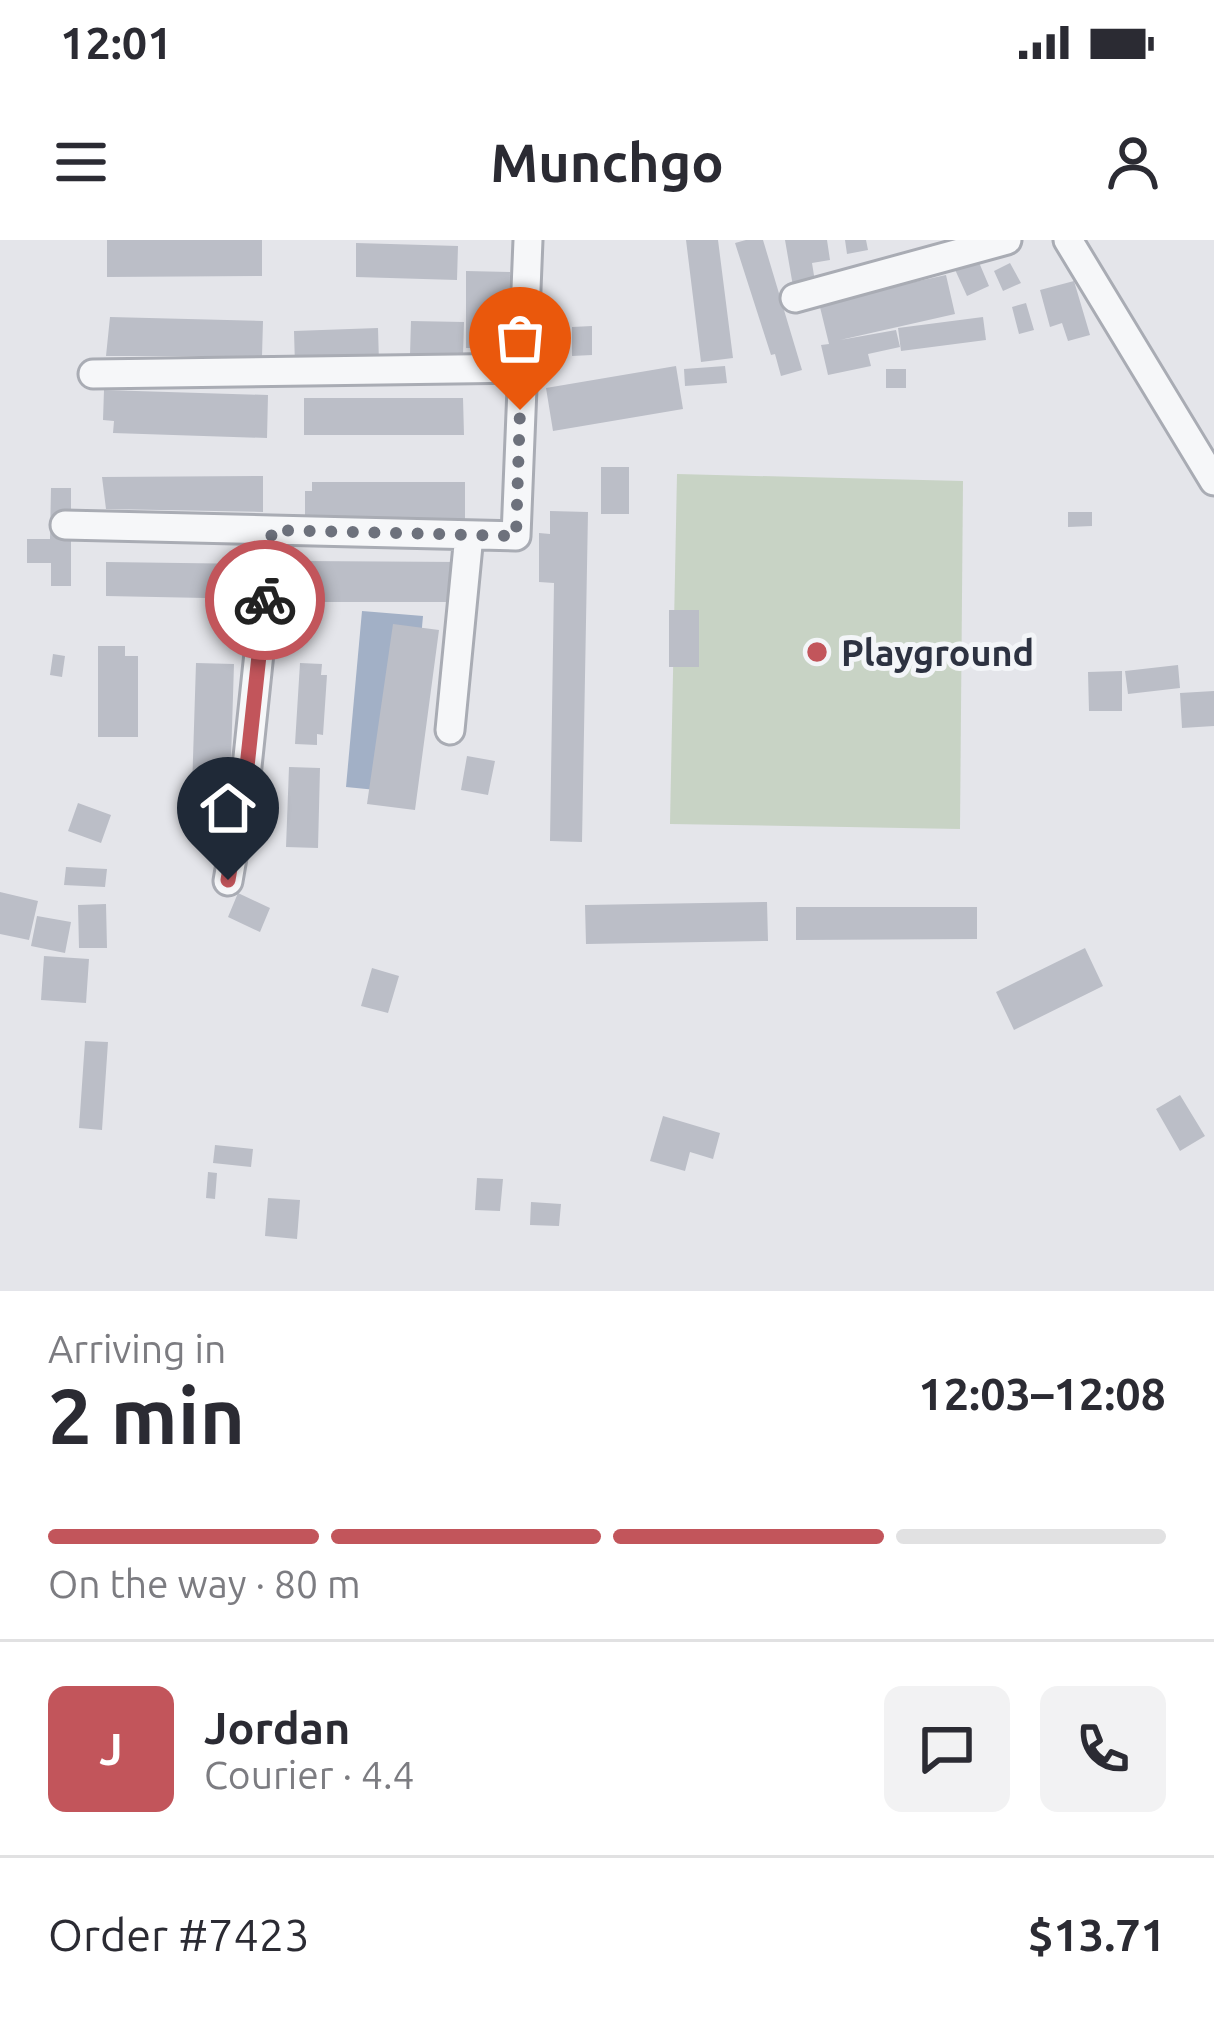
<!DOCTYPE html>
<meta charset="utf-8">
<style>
:root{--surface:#fff;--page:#f2f2f3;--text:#2b2b33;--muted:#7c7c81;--line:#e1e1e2;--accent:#c2555b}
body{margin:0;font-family:Ubuntu,sans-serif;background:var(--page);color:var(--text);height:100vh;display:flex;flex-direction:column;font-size:45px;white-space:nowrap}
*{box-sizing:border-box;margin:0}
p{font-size:39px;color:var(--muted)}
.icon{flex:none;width:66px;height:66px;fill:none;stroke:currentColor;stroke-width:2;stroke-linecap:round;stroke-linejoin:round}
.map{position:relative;height:1051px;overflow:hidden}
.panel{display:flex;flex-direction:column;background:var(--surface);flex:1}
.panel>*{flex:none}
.pin{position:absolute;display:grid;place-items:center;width:102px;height:102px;color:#fff;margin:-123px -51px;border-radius:50% 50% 50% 0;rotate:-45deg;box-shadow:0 0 12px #0007}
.pin .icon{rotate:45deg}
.courier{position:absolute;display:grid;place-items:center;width:120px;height:120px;margin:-60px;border:9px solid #c2555b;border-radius:50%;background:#fff;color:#222;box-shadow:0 3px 15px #0007}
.headline em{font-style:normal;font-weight:600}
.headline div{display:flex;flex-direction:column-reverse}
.headline{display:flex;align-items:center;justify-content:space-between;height:204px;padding:0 48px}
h1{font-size:78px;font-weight:600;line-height:90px}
.bar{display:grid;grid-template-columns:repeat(4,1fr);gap:18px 12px;align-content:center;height:144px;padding:0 48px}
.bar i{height:15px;border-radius:9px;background:var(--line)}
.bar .current{background:var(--accent)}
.bar p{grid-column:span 4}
.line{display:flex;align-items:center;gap:30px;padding:0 48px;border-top:3px solid var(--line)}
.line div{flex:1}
.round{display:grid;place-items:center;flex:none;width:126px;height:126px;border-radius:18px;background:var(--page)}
.status{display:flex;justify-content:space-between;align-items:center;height:84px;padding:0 60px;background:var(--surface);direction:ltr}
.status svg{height:33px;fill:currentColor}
header{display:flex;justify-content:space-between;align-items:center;height:156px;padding:0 48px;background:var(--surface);font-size:54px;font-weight:600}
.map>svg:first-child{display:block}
</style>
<div class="status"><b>12:01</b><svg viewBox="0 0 49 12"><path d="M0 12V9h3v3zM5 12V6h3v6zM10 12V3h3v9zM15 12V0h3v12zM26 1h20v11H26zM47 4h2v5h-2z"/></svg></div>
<header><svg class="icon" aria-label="menu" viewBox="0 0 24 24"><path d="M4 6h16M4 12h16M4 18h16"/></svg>Munchgo<svg class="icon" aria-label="person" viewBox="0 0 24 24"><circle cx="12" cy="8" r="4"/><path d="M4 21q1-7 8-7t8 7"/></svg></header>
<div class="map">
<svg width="1214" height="1051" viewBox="0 0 1214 1051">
<rect width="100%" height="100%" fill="#e4e5ea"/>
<path fill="#c8d3c5" d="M 677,234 L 963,241 L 960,589 L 670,584 Z"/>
<path fill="#a2b0c6" d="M 362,371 L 423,376 L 407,553 L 346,547 Z"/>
<path fill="#bbbec7" d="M 107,0 L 262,0 L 262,36 L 107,37 Z
M 686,0 L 718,0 L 733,118 L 701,122 Z
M 746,0 L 763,0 L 802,130 L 781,136 L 775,114 L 771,115 L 735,3 Z
M 785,0 L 827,0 L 830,20 L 812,23 L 816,48 L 794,52 Z
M 845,0 L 866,0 L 868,10 L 847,14 Z
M 356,3 L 458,6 L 457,40 L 356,37 Z
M 975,13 L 989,46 L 967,56 L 952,23 Z
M 1010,23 L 1021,43 L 1003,51 L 994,31 Z
M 466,31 L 510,32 L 509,108 L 466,108 Z
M 946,35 L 955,74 L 840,100 L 896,90 L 900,107 L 868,114 L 871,126 L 828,135 L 821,105 L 829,104 L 819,63 Z
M 1074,41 L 1090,95 L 1068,101 L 1062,83 L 1050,87 L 1040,50 Z
M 1026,63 L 1034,90 L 1019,94 L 1012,67 Z
M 110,77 L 263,81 L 262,116 L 106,116 Z
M 983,77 L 986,100 L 901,111 L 898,88 Z
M 411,81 L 464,82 L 463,116 L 410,115 Z
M 592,86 L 592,115 L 572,116 L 572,87 Z
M 378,88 L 379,123 L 295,126 L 294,91 Z
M 676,126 L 683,169 L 553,191 L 546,148 Z
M 725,126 L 727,143 L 685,146 L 684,129 Z
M 886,129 L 906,129 L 906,148 L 886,148 Z
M 104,150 L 268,155 L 267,198 L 113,193 L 114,181 L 103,180 Z
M 304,158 L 463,158 L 464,195 L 304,195 Z
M 601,227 L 629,227 L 629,274 L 601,274 Z
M 263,236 L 263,272 L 106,269 L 102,237 Z
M 312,242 L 465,242 L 465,280 L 305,280 L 305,251 L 312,251 Z
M 51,248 L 71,248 L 71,346 L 51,346 L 51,323 L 27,323 L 27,299 L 50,299 Z
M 550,271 L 588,272 L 582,602 L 550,601 L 554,343 L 539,342 L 539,293 L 550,294 Z
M 1068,272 L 1092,272 L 1092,286 L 1068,287 Z
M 302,321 L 461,322 L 461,362 L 310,362 L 313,351 L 302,351 Z
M 106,322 L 259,324 L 258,359 L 106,356 Z
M 669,370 L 699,370 L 699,427 L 669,427 Z
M 393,384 L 439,390 L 415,570 L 367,564 Z
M 98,406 L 125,406 L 125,416 L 138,416 L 138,497 L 98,497 Z
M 53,414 L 65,416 L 62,437 L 50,435 Z
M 196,423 L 234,424 L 229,583 L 191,582 Z
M 300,423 L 322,424 L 321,435 L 327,435 L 323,495 L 317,494 L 317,505 L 295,504 Z
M 1178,425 L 1180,448 L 1128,454 L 1125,431 Z
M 1122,431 L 1122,471 L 1089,471 L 1088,432 Z
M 1214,451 L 1214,486 L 1182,488 L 1180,453 Z
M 467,516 L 495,521 L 488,555 L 461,550 Z
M 289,527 L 320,528 L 318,608 L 286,607 Z
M 78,563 L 111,575 L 101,603 L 68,591 Z
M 66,627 L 107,629 L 105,647 L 64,645 Z
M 0,652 L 38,661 L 29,700 L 0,694 Z
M 238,653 L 270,668 L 260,692 L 228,677 Z
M 767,662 L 768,701 L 586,704 L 585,665 Z
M 106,664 L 107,708 L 79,708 L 78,665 Z
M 796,667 L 977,667 L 977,699 L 796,700 Z
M 37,676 L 71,682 L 65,713 L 31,706 Z
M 1085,708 L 1103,746 L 1014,790 L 996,752 Z
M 44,716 L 89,719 L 86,763 L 41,760 Z
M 372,728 L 399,736 L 388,773 L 361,766 Z
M 85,801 L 108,802 L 102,890 L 79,888 Z
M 1180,855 L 1205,896 L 1180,911 L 1156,869 Z
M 663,876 L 720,893 L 713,919 L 690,912 L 685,931 L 650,921 Z
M 215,905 L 253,909 L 251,927 L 213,923 Z
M 208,932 L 217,933 L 215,959 L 206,958 Z
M 477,938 L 503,939 L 500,971 L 475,970 Z
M 268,958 L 300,960 L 297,999 L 265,996 Z
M 531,962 L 561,964 L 559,986 L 530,985 Z"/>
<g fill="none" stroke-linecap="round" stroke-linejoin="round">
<defs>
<path id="minor" d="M 1068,0 L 1214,241
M 795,58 L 1007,0
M 93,134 L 521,128
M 65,285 L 272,290
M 450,490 L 469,295
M 228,641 L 246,536 L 272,290 L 516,296 L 528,0"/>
</defs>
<use href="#minor" stroke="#a9acb4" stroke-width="33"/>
<use href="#minor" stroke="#f6f7f9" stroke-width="27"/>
</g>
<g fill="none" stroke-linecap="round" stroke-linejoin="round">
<path stroke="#6d717c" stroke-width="12" stroke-dasharray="0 21.6" d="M 265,360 L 272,290 L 516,296 L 520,170"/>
<path stroke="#c2555b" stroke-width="15" d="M 228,640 L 246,536 L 265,360"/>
</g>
<circle fill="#c2555b" stroke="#f3f5f8" stroke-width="4.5" cx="817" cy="412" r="12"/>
<g text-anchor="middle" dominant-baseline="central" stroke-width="10" stroke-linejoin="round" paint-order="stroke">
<g font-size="36" font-weight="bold" fill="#2d3241" stroke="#f3f5f8" text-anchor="start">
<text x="841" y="412">Playground</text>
</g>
</g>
</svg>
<div class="pin" style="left:520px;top:170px;background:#ea580c"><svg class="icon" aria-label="bag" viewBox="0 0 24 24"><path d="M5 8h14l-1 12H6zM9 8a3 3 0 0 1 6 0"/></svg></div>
<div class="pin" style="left:228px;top:640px;background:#1f2937"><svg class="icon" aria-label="home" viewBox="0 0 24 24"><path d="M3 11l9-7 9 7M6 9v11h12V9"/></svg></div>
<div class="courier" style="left:265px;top:360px"><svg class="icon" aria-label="bike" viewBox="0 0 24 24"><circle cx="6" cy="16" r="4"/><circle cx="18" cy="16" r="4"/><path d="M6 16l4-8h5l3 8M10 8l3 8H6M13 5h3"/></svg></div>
</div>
<section class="panel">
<div class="headline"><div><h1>2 min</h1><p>Arriving in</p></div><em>12:03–12:08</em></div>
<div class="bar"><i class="current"></i><i class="current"></i><i class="current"></i><i></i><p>On the way · 80 m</p></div>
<div class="line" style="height:216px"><b class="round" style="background:var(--accent);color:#fff">J</b><div><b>Jordan</b><p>Courier · 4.4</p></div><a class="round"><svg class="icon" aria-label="chat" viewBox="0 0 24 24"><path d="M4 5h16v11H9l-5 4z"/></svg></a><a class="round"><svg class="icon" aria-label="phone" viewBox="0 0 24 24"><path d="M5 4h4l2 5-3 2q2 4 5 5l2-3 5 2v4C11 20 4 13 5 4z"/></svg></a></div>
<div class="line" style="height:156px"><div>Order #7423</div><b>$13.71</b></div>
</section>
